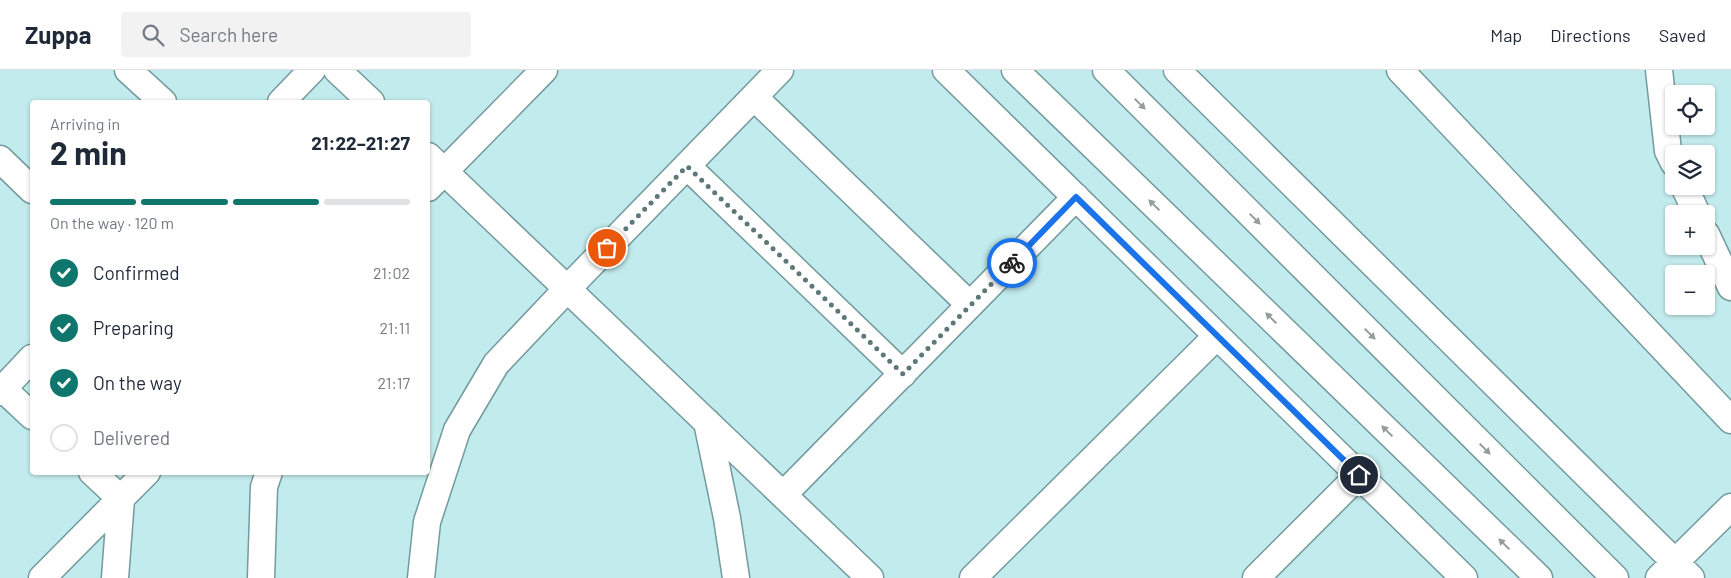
<!DOCTYPE html>
<meta charset="utf-8">
<style>
:root{--surface:#fff;--page:#f2f2f3;--text:#1f2937;--muted:#747a83;--line:#e0e1e3;--accent:#0f766e}
body{margin:0;font-family:Barlow,sans-serif;background:var(--page);color:var(--text);height:100vh;display:flex;flex-direction:column;font-size:19px;white-space:nowrap}
*{box-sizing:border-box;margin:0}
p{font-size:16px;color:var(--muted)}
.icon{flex:none;width:28px;height:28px;fill:none;stroke:currentColor;stroke-width:2;stroke-linecap:round;stroke-linejoin:round}
.map{position:relative;flex:1;overflow:hidden}
.drawer{position:absolute;left:30px;top:30px;width:400px;height:375px;display:flex;flex-direction:column;background:var(--surface);border-radius:5px;box-shadow:0 1px 4px #0004}
.drawer>*{flex:none}
.fabs{position:absolute;left:1665px;top:15px;display:grid;gap:10px}
.fabs a{display:grid;place-items:center;width:50px;height:50px;border-radius:5px;background:var(--surface);box-shadow:0 1px 4px #0004;font-size:25px}
.pin{position:absolute;display:grid;place-items:center;width:42px;height:42px;color:#fff;margin:-21px;border:2px solid #fff;border-radius:50%;box-shadow:0 1px 5px #0007}
.courier{position:absolute;display:grid;place-items:center;width:50px;height:50px;margin:-25px;border:4px solid #1a73e8;border-radius:50%;background:#fff;color:#222;box-shadow:0 1px 6px #0007}
.overview em{font-style:normal;font-weight:700}
.overview div{display:flex;flex-direction:column-reverse}
.overview{display:flex;align-items:center;justify-content:space-between;height:85px;padding:0 20px}
h1{font-size:32px;font-weight:700;line-height:38px}
.bar{display:grid;grid-template-columns:repeat(4,1fr);gap:8px 5px;align-content:center;height:60px;padding:0 20px}
.bar i{height:6px;border-radius:4px;background:var(--line)}
.bar .on{background:var(--accent)}
.bar p{grid-column:span 4}
ol{padding:0 20px;list-style:none}
li{display:flex;align-items:center;gap:15px;height:55px}
li p{margin-inline-start:auto}
li .icon{padding:5px;border-radius:50%;background:var(--accent);color:#fff;stroke-width:4}
li:last-child{color:var(--muted)}
li i{width:28px;height:28px;border:2px solid var(--line);border-radius:50%}
header{display:flex;align-items:center;gap:30px;box-sizing:border-box;height:70px;padding:0 25px;background:var(--surface);border-bottom:1px solid var(--line)}
header strong{font-size:24px}
nav{display:flex;gap:28px;margin-inline-start:auto;font-size:18px}
.search{width:350px;height:45px;background:var(--page);display:flex;align-items:center;gap:12px;box-sizing:border-box;padding:0 18px;border-radius:5px;color:var(--muted);font-size:19px}
.map>svg:first-child{display:block}
</style>
<header>
<strong>Zuppa</strong>
<div class="search"><svg class="icon" aria-label="search" viewBox="0 0 24 24"><circle cx="10" cy="10" r="6"/><path d="M15 15l6 6"/></svg>Search here</div>
<nav><a>Map</a><a>Directions</a><a>Saved</a></nav>
</header>
<div class="map">
<svg width="1731" height="508" viewBox="0 0 1731 508">
<rect width="100%" height="100%" fill="#c2ebed"/>
<g fill="none" stroke-linecap="round" stroke-linejoin="round">
<defs>
<path id="minor" d="M 128,0 L 163,32
M 337,0 L 371,32
M 946,0 L 1464,508
M 1015,0 L 1539,508
M 1106,0 L 1615,508
M 1177,0 L 1691,508
M 1400,0 L 1731,350
M 1659,0 L 1668,81 L 1674,93
M 754,27 L 970,235
M 281,32 L 312,0
M 428,86 L 870,508
M 0,89 L 32,120
M 687,96 L 903,304
M 1684,116 L 1697,144
M 428,118 L 544,0
M 1706,164 L 1731,217
M 0,316 L 32,346
M 0,322 L 32,288
M 707,352 L 727,448 L 736,508
M 92,402 L 121,429 L 115,508
M 783,425 L 1076,127
M 42,508 L 147,402
M 261,508 L 264,417 L 269,402
M 421,508 L 427,452 L 457,360 L 496,294 L 567,219 L 780,0
M 973,508 L 1217,266
M 1256,508 L 1359,405
M 1659,508 L 1731,437"/>
</defs>
<use href="#minor" stroke="#739a9c" stroke-width="29"/>
<use href="#minor" stroke="#fff" stroke-width="26"/>
</g>
<defs><path id="oneway-solid" d="M-6-.8H1V-3.2L6.5 0L1 3.2V.8H-6Z" transform="scale(1.25)"/></defs>
<g fill="#949c9c">
<use href="#oneway-solid" transform="translate(1140 34) rotate(45)"/>
<use href="#oneway-solid" transform="translate(1154 135) rotate(-136)"/>
<use href="#oneway-solid" transform="translate(1255 149) rotate(45)"/>
<use href="#oneway-solid" transform="translate(1271 248) rotate(-136)"/>
<use href="#oneway-solid" transform="translate(1370 264) rotate(45)"/>
<use href="#oneway-solid" transform="translate(1387 361) rotate(-136)"/>
<use href="#oneway-solid" transform="translate(1485 379) rotate(45)"/>
<use href="#oneway-solid" transform="translate(1504 474) rotate(-136)"/>
</g>
<g fill="none" stroke-linecap="round" stroke-linejoin="round">
<path stroke="#5e7778" stroke-width="5" stroke-dasharray="0 9" d="M 607,178 L 687,96 L 903,304 L 1012,193"/>
<path stroke="#1a73e8" stroke-width="6" d="M 1012,193 L 1076,127 L 1359,405"/>
</g>
</svg>
<div class="fabs">
<a><svg class="icon" aria-label="locate" viewBox="0 0 24 24"><circle cx="12" cy="12" r="6"/><path d="M12 2v4M12 18v4M2 12h4M18 12h4"/></svg></a>
<a><svg class="icon" aria-label="layers" viewBox="0 0 24 24"><path d="M12 4l9 5-9 5-9-5zM3 14l9 5 9-5"/></svg></a>
<a>+</a>
<a>−</a>
</div>
<div class="pin" style="left:607px;top:178px;background:#ea580c"><svg class="icon" aria-label="bag" viewBox="0 0 24 24"><path d="M5 8h14l-1 12H6zM9 8a3 3 0 0 1 6 0"/></svg></div>
<div class="pin" style="left:1359px;top:405px;background:#1f2937"><svg class="icon" aria-label="home" viewBox="0 0 24 24"><path d="M3 11l9-7 9 7M6 9v11h12V9"/></svg></div>
<div class="courier" style="left:1012px;top:193px"><svg class="icon" aria-label="bike" viewBox="0 0 24 24"><circle cx="6" cy="16" r="4"/><circle cx="18" cy="16" r="4"/><path d="M6 16l4-8h5l3 8M10 8l3 8H6M13 5h3"/></svg></div>
<section class="drawer">
<div class="overview"><div><h1>2 min</h1><p>Arriving in</p></div><em>21:22–21:27</em></div>
<div class="bar"><i class="on"></i><i class="on"></i><i class="on"></i><i></i><p>On the way · 120 m</p></div>
<ol>
<li><svg class="icon" aria-label="check" viewBox="0 0 24 24"><path d="M5 12l5 5 9-10"/></svg>Confirmed<p>21:02</p></li>
<li><svg class="icon" aria-label="check" viewBox="0 0 24 24"><path d="M5 12l5 5 9-10"/></svg>Preparing<p>21:11</p></li>
<li><svg class="icon" aria-label="check" viewBox="0 0 24 24"><path d="M5 12l5 5 9-10"/></svg>On the way<p>21:17</p></li>
<li><i></i>Delivered</li>
</ol>
</section>
</div>
